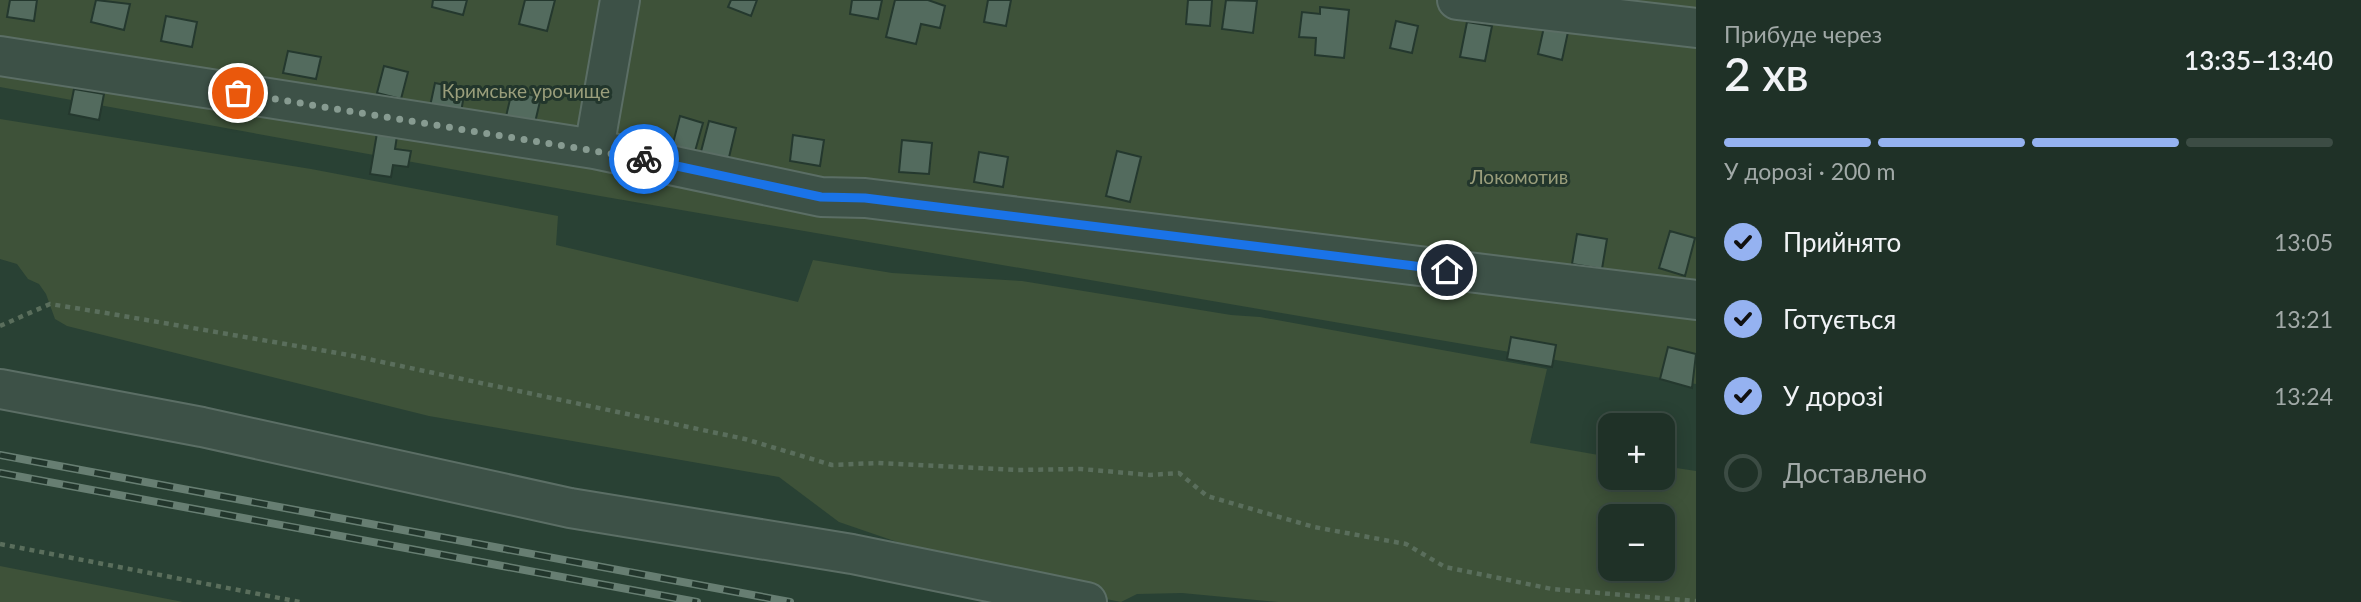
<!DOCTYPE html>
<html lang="uk">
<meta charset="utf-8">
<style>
:root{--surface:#1f3127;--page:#27392f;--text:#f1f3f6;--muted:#a1a9a7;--line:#3c4c44;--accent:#95b2f1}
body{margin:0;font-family:Lato,sans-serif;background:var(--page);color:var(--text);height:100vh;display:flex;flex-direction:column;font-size:26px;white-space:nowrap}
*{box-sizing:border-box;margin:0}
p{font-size:23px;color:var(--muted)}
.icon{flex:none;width:38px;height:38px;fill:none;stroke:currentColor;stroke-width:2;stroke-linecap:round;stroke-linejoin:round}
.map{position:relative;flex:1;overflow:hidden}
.drawer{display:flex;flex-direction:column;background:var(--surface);width:665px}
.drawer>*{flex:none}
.controls{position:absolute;left:1598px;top:413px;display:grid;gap:14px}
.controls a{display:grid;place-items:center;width:77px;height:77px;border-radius:14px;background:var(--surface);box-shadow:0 4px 18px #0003,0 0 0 2px var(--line);font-size:35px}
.pin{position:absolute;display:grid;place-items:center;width:60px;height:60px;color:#fff;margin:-30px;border:4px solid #fff;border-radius:50%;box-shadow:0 2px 7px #0007}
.courier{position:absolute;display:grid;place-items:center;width:70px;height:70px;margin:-35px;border:5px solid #1a73e8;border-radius:50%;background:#fff;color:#222;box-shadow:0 2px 9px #0007}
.headline em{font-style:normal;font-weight:600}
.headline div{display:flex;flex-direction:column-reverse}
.headline{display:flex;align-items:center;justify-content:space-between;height:119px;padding:0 28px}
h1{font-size:46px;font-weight:600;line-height:52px}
.bar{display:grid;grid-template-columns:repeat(4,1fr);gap:10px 7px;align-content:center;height:84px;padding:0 28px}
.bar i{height:9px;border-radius:5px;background:var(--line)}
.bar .on{background:var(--accent)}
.bar p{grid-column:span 4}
ol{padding:0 28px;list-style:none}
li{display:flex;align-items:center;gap:21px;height:77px}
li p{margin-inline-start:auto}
li .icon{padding:7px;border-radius:50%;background:var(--accent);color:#111;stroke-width:4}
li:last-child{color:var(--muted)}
li i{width:38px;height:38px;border:4px solid var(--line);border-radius:50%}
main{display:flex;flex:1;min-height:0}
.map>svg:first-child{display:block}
</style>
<main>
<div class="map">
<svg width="1696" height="602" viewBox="0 0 1696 602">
<rect width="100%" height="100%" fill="#294134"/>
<path fill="#3e5239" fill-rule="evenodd" d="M 0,0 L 1696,0 L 1696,384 L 600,196 L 0,87 Z
M 0,119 L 311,169 L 558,216 L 556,245 L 798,302 L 813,260 L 892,273 L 1022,281 L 1231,315 L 1260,317 L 1547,369 L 1530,443 L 1610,457 L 1610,478 L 1662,478 L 1663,466 L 1696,471 L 1696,602 L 1278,602 L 1182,593 L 1137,594 L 1121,602 L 930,564 L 906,545 L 839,522 L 779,477 L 429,416 L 67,326 L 55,319 L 46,294 L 39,284 L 28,279 L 17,264 L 0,259 ZM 1610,516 L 1662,516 L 1662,569 L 1610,569 Z
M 0,566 L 183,602 L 0,602 Z"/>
<path fill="#536b5e" stroke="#24382e" stroke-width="2" d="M 10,0 L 37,0 L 34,21 L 7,17 Z
M 96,0 L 130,4 L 124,30 L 91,22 Z
M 433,0 L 467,0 L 463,15 L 432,7 Z
M 525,0 L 555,0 L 547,31 L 519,24 Z
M 731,0 L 757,0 L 751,16 L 728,7 Z
M 852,0 L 882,0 L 878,19 L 850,14 Z
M 895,0 L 928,0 L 945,6 L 940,28 L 921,24 L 916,44 L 886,37 Z
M 988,0 L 1011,0 L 1006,26 L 984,22 Z
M 1188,0 L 1212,0 L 1210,26 L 1186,24 Z
M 1226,0 L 1257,1 L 1253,33 L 1222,29 Z
M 1320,7 L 1349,10 L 1344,58 L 1315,55 L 1316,38 L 1299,37 L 1302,12 L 1320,14 Z
M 166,16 L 197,22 L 192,47 L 161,41 Z
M 1396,21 L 1418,26 L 1412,53 L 1390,48 Z
M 1467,22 L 1492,26 L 1485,61 L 1460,57 Z
M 1544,27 L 1568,32 L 1562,60 L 1538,54 Z
M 288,51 L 321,57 L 316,79 L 283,73 Z
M 384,66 L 408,72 L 401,99 L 377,93 Z
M 435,83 L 465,89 L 460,118 L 429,111 Z
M 74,89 L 104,94 L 99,120 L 69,114 Z
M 512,91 L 541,97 L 533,131 L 504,125 Z
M 680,116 L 703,123 L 692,162 L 670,155 Z
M 709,121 L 736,128 L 726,170 L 698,163 Z
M 377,133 L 397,136 L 395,149 L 411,151 L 408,167 L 393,165 L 391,177 L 370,174 Z
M 793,135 L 824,140 L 820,166 L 790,161 Z
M 902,140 L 932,143 L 929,174 L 899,172 Z
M 1117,151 L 1141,157 L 1130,202 L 1106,196 Z
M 979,152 L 1008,157 L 1003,187 L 974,182 Z
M 1670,231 L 1695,238 L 1685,276 L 1659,268 Z
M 1577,234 L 1607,239 L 1602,269 L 1572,264 Z
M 1511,337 L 1556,345 L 1552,367 L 1507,359 Z
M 1668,347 L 1696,354 L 1692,388 L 1660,379 Z"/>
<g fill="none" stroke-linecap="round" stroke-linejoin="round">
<defs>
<path id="minor" d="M 1457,0 L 1696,28
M 0,56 L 594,149 L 821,197 L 865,198 L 1696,300
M 594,149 L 620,0
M 0,389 L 202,427 L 570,508 L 852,554 L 1087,602"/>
</defs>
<use href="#minor" stroke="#5b6e65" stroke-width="42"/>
<path stroke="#5a6e5c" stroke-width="4.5" stroke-dasharray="5 5" stroke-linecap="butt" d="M 0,326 L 50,304 L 106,313 L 349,355 L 745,439 L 832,465 L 877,463 L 1018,470 L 1081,469 L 1150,475 L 1179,473 L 1207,496 L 1314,527 L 1406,544 L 1445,567 L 1552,589 L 1696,601
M 0,544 L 300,602"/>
<use href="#minor" stroke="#3d5147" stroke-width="38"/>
<defs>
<path id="rail" d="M 0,455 L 790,602
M 0,473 L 697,602"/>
</defs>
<use href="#rail" stroke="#677e72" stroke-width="8"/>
<use href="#rail" stroke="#22362c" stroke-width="5" stroke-dasharray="16" stroke-linecap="butt"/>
</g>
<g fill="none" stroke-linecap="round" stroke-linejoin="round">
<path stroke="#879b91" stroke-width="7" stroke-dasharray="0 12.6" d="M 238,93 L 644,159"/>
<path stroke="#1a73e8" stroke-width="9" d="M 644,159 L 821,197 L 865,198 L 1447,270"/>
</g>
<g text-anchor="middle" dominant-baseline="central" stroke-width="6" stroke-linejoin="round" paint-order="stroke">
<g font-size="19" fill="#9a9e7b" stroke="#22362c">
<text x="526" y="90">Кримське урочище</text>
<text x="1519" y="176">Локомотив</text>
</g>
</g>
</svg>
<div class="controls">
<a>+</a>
<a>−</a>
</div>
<div class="pin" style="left:238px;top:93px;background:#ea580c"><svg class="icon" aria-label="bag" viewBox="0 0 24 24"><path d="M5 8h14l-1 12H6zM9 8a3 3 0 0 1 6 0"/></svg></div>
<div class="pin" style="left:1447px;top:270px;background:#1f2937"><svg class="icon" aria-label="home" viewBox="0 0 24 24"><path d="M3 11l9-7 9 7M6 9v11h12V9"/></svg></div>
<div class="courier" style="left:644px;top:159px"><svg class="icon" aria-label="bike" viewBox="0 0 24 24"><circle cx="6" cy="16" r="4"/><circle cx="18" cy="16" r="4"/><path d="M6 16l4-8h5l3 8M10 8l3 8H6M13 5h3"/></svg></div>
</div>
<section class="drawer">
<div class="headline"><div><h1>2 хв</h1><p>Прибуде через</p></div><em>13:35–13:40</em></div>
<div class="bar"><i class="on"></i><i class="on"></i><i class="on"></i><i></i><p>У дорозі · 200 m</p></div>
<ol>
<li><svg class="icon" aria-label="check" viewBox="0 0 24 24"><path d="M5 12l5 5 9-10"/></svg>Прийнято<p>13:05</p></li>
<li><svg class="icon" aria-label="check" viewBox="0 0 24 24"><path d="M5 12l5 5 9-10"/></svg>Готується<p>13:21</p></li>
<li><svg class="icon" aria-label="check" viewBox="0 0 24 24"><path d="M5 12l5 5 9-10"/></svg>У дорозі<p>13:24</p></li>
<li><i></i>Доставлено</li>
</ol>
</section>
</main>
